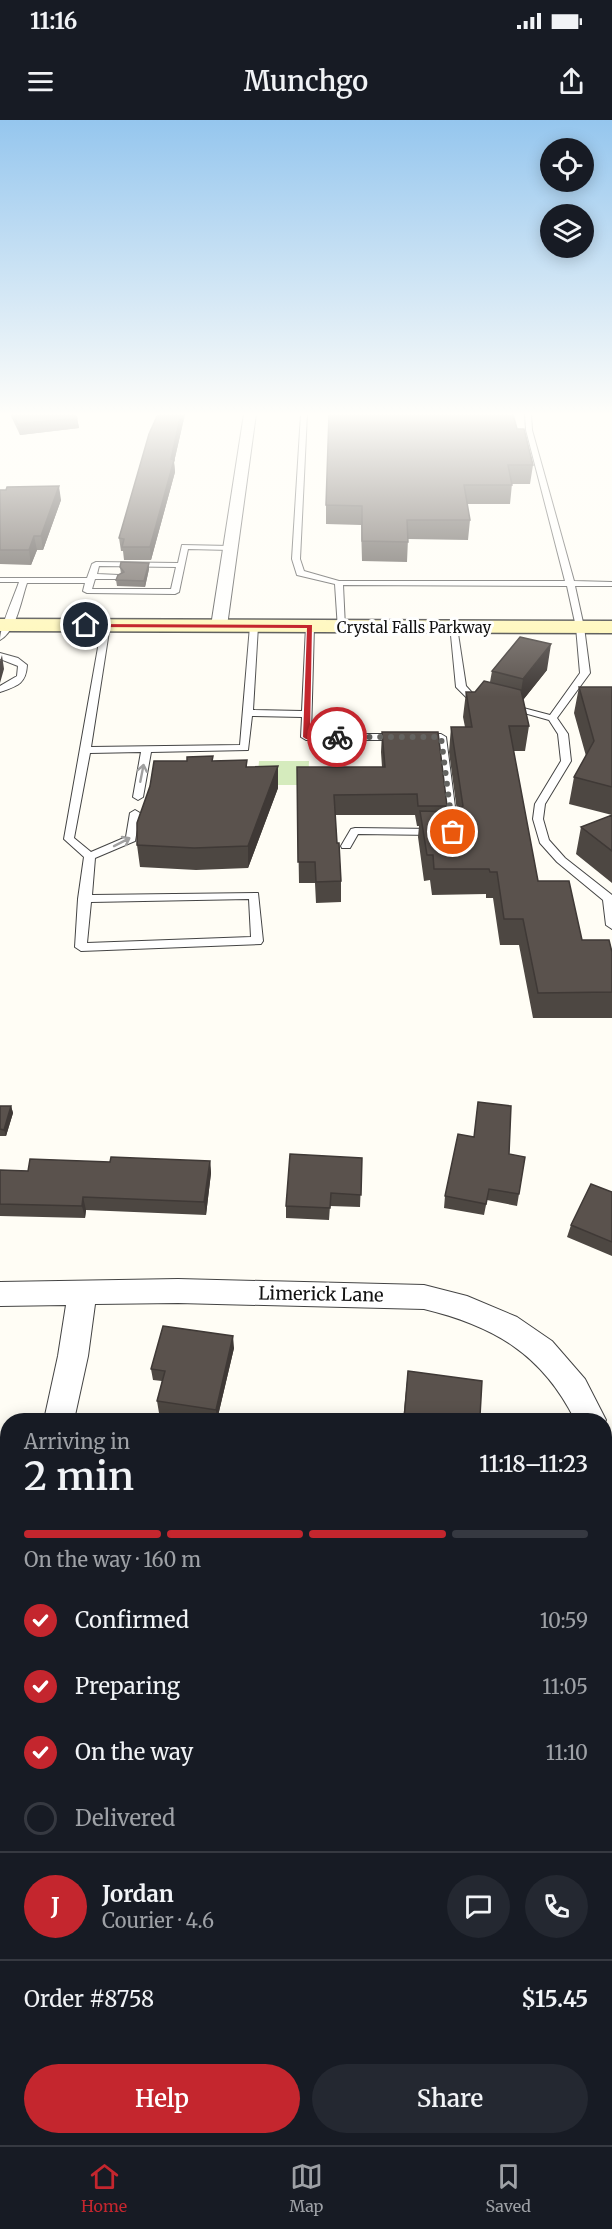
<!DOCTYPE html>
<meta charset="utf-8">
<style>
:root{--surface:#171b24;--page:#242831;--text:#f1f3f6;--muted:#9ea1a6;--line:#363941;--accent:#c4262e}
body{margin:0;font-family:Merriweather,serif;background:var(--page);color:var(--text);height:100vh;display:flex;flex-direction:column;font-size:22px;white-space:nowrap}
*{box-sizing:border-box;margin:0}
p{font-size:20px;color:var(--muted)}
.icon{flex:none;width:33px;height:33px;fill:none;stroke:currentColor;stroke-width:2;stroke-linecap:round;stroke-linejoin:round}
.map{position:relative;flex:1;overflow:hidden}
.details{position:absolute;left:0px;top:1293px;width:612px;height:732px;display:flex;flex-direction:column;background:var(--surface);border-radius:24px 24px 0 0;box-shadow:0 3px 15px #0003}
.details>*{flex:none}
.tools{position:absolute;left:540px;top:18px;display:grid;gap:12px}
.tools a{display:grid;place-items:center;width:54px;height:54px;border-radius:50%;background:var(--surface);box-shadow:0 3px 15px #0003;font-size:30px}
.pin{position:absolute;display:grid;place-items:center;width:51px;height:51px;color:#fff;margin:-26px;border:3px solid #fff;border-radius:50%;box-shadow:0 2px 6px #0007}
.courier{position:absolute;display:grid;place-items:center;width:60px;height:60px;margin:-30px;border:4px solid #c4262e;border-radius:50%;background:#fff;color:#222;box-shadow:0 2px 8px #0007}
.summary em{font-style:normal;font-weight:600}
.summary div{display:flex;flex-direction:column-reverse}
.summary{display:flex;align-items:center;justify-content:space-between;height:102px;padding:0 24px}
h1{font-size:39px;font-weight:600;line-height:45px}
.bar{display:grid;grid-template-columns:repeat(4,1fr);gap:9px 6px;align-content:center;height:72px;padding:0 24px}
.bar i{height:8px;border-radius:4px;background:var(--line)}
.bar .on{background:var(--accent)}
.bar p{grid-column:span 4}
.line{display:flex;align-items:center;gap:15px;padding:0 24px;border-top:2px solid var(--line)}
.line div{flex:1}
.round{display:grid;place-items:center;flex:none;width:63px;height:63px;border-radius:32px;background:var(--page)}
ol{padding:0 24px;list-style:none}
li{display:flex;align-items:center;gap:18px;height:66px}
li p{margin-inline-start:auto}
li .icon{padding:6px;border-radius:50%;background:var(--accent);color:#fff;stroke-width:4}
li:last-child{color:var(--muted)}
li i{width:33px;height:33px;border:3px solid var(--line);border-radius:50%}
.button{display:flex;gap:12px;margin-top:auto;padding:12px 24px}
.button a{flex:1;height:69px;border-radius:36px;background:var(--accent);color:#fff;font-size:24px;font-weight:600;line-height:69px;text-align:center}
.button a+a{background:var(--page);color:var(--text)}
.status{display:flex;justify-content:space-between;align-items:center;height:42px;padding:0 30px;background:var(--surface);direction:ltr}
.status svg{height:16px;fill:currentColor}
header{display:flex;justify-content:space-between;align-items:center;height:78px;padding:0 24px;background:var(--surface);font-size:27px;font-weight:600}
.menu{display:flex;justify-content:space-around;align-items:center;height:84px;border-top:2px solid var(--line);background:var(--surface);font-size:16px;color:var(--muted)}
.menu a{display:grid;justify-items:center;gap:3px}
.menu .on{color:var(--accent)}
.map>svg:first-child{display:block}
</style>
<div class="status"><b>11:16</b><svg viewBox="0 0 49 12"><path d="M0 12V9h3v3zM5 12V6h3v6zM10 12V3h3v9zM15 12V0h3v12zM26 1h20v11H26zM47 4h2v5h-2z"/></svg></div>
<header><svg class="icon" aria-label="menu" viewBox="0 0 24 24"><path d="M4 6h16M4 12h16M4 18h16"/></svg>Munchgo<svg class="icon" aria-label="share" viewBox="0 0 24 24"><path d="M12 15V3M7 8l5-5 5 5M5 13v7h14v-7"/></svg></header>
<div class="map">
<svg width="612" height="2025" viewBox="0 0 612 2025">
<rect width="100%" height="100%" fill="#fffdf5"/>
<path fill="#d5ebbd" d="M 259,641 L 309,641 L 308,665 L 257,665 Z"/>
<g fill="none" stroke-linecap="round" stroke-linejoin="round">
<defs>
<path id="lane" d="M 301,294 L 307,294 L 300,439 L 304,451 L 339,461 L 565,461 L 526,310 L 525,294 L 531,294 L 532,310 L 574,461 L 612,462 L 612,466 L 575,466 L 584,507 L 590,553 L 557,598 L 568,614 L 571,641 L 545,684 L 543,699 L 549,720 L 565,738 L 612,775 L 612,809 L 606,805 L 603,780 L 557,742 L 540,723 L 533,699 L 535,684 L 561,641 L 558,614 L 549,600 L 503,587 L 508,584 L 550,595 L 580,553 L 576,507 L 567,466 L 343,465 L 345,507 L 338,509 L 335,464 L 297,455 L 292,439 Z
M 182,425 L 230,426 L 234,428 L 230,430 L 188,429 L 179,472 L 175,474 L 87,473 L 83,471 L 85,463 L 27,463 C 21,480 17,510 0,520 C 0,507 14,477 19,462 L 0,462 L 0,458 L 87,458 L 92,444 L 96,442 L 178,443 ZM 99,446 L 176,447 L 171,469 L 92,469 L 95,459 L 119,459 L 123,457 L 119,455 L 97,454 Z
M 106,502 L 110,505 L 91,627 L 240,625 L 250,506 L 254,503 L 258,506 L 253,590 L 302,591 L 306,506 L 310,503 L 314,506 L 311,614 L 398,614 L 403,617 L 398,620 L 306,620 L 301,617 L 302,597 L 252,596 L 248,630 L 151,632 L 143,677 L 138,680 L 133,677 L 141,632 L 90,633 L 74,718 L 91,732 L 126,717 L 130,693 L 135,690 L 140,693 L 135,721 L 95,738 L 92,775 L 258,773 L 263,821 L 261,824 L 81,831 L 75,827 L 78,779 L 84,737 L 64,719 L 102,505 ZM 249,779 L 251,817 L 87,823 L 91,782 Z
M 450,505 L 457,507 L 466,566 L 475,576 L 484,578 L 484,582 L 469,580 L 456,567 Z
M 0,533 L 18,538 L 27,545 C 26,564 17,566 0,572 L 0,566 L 17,556 L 18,546 L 0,539 Z
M 441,614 L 446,617 L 458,710 L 453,713 L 448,710 L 437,620 L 420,620 L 415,617 L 420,614 Z
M 355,708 L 435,709 L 440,712 L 435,715 L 358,714 L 350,728 L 342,728 L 341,726 L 351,709 Z"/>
<path id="street" d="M 244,294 L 256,294 L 227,506 L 219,511 L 211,506 Z
M 178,1159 L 424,1165 L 467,1176 L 517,1197 L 552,1221 L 585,1259 L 606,1300 L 604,1304 L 604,1300 L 575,1300 C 542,1234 494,1206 424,1189 L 178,1183 L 95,1184 L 88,1236 L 74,1300 L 44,1300 L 58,1236 L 66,1185 L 0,1186 L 0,1162 Z
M 8,1468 L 8,1520 L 0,1523 L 0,1471 Z
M 604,1529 L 612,1532 L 612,1649 L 604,1646 Z"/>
<path id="secondary" d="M 0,499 L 612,501 L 612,513 L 0,511 Z"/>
</defs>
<use href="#lane" stroke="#444" stroke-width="2"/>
<use href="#street" stroke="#444" stroke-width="2"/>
<use href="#secondary" stroke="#333" stroke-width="3"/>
<use href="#lane" fill="#fff" fill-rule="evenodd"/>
<use href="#street" fill="#fff" fill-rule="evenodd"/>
<use href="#secondary" fill="#fff6b0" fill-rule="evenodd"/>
</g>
<path fill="#4d4742" d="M 10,294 L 75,294 L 77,298 L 79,308 L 20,315 Z
M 158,294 L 185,294 L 174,342 L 175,352 L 151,440 L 124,440 L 123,431 L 121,431 L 119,418 Z
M 517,309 L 533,345 L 530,364 L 512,364 L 510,384 L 467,384 L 470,400 L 468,420 L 408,419 L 407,442 L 362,441 L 361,405 L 326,404 L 326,385 Z
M 0,370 L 61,380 L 43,430 L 37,430 L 31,445 L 0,444 Z
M 120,447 L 149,449 L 145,467 L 117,466 L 116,460 L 121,454 Z
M 547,550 L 523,580 L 529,606 L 525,631 L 513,631 L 538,761 L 582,820 L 612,832 L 612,898 L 533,898 L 519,825 L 500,825 L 493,778 L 486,778 L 486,774 L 432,775 L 430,760 L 424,761 L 418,717 L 419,706 L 417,706 L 415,695 L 335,695 L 337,723 L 341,761 L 341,782 L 316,783 L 315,763 L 299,763 L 297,647 L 382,647 L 381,632 L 382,612 L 447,686 L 446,692 L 456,692 L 457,691 L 449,632 L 451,607 L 465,607 L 463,597 L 466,572 L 475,572 L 490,562 L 492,551 Z
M 579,567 L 612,567 L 612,695 L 569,684 L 574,657 L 586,636 L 574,593 Z
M 213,636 L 213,641 L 247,640 L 247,647 L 278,646 L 278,668 L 248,748 L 196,750 L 140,747 L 137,725 L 187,641 Z
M 612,695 L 612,763 L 576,734 L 581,707 Z
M 478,982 L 509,1034 L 519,1074 L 517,1086 L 487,1080 L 484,1095 L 444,1088 L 445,1076 L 474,1017 Z
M 0,986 L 11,986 L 13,993 L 6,1016 L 0,1016 Z
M 362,1038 L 360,1087 L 330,1086 L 329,1100 L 286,1098 L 286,1086 Z
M 210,1041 L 211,1053 L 206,1095 L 86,1090 L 85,1098 L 0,1096 L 0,1050 L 28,1051 L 110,1042 Z
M 612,1072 L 612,1136 L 567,1117 L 571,1105 Z
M 234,1228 L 217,1300 L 210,1300 L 159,1293 L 157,1281 L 162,1261 L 153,1260 L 151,1249 Z
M 408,1251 L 480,1296 L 479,1300 L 403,1300 Z"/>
<path fill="#3f3936" d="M 181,294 L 185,294 L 174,342 L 175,352 L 151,440 L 150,427 L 171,339 Z
M 77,298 L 79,308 L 20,315 L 18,304 Z
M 59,366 L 61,380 L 43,430 L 41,416 Z
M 34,416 L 37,430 L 31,445 L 29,430 Z
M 149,443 L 149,449 L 145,467 L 144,461 Z
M 551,524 L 547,550 L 519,585 L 523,559 Z
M 2,535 L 4,549 L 0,563 L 0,541 Z
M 278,646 L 278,668 L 248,748 L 248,726 Z
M 11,986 L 13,993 L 6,1016 L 4,1010 Z
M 210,1041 L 211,1053 L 206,1095 L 204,1082 Z
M 83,1077 L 86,1090 L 85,1098 L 82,1086 Z
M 233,1216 L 234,1228 L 217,1300 L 216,1290 Z"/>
<path fill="#5a524d" stroke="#3f3936" stroke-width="1.5" d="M 13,294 L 75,294 L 77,298 L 18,304 Z
M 158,294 L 181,294 L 171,339 L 174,340 L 150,427 L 122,427 L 124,419 L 119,418 L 149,314 Z
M 329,294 L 513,294 L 517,309 L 524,309 L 533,345 L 508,345 L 512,365 L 464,365 L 470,400 L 407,400 L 408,422 L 362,421 L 362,386 L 326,385 Z
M 59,366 L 41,416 L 34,416 L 29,430 L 0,430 L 0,370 L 6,370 L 7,367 Z
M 121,442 L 149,443 L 144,461 L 116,460 L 118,455 L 124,452 L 120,447 Z
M 520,517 L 551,524 L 523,559 L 492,551 Z
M 484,561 L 521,570 L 529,606 L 509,606 L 538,761 L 569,761 L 582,820 L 609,820 L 612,832 L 612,872 L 538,873 L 523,799 L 504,799 L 497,752 L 490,752 L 489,749 L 434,749 L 433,735 L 427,735 L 420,691 L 456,692 L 463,686 L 451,607 L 472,607 L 466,572 L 475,572 Z
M 579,567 L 612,567 L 612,667 L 574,657 L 594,621 Z
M 382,612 L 438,612 L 447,686 L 418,686 L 417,674 L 334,675 L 337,723 L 339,723 L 341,761 L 316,762 L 315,742 L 298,742 L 297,647 L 385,647 Z
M 213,636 L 212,641 L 247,640 L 246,647 L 278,646 L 248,726 L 194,728 L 137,725 L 137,703 L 150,666 L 154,641 L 187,641 L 187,637 Z
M 612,695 L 612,731 L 581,707 Z
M 478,982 L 511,986 L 509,1034 L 525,1037 L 519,1074 L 489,1069 L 486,1084 L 445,1076 L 458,1014 L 474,1017 Z
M 0,986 L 11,986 L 4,1010 L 0,1009 Z
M 290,1034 L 362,1038 L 361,1075 L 331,1073 L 330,1088 L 286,1086 Z
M 111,1037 L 210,1041 L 204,1082 L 83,1077 L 82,1086 L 0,1084 L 0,1050 L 28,1051 L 30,1039 L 110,1042 Z
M 591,1064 L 612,1072 L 612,1122 L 571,1105 Z
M 163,1206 L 233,1216 L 216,1290 L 157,1281 L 165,1251 L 151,1249 Z
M 408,1251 L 482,1261 L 480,1296 L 462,1294 L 461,1300 L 404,1300 Z
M 8,1754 L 8,1927 L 0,1925 L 0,1779 Z"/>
<defs><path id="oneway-shaft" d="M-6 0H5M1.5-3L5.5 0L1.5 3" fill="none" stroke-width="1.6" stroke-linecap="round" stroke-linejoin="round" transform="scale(1.5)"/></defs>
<g stroke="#a0a0a0">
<use href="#oneway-shaft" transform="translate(142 653) rotate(-79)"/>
<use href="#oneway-shaft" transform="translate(122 722) rotate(-27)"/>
</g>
<linearGradient id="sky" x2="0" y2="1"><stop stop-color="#95c6ee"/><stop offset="0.51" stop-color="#fffefa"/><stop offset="1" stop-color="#fffefa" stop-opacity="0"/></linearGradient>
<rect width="612" height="577" fill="url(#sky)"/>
<path fill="#c4262e" d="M 84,504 L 312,505 L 310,615 L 337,615 L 340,617 L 337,619 L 306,619 L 303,617 L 307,508 L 86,507 Z"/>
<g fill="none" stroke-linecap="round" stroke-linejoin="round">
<path stroke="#646461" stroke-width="6" stroke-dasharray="0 10.8" d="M 337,617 L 441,617 L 453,712"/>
</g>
<g text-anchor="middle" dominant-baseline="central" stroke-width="6" stroke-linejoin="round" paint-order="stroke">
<g font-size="15" fill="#111" stroke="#fff">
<text x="414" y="507">Crystal Falls Parkway</text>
</g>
<g font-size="18" fill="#111" stroke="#fff">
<text transform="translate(321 1174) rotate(1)">Limerick Lane</text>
</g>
</g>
</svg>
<div class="tools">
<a><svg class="icon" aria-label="locate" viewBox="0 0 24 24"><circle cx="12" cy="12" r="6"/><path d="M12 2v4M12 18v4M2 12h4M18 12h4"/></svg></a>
<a><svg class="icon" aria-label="layers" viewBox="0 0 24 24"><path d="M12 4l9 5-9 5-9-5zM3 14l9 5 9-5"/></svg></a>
</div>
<div class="pin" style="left:453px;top:712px;background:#ea580c"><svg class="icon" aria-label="bag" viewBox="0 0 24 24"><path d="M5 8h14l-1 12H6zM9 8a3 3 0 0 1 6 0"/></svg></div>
<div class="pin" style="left:86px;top:505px;background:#1f2937"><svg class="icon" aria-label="home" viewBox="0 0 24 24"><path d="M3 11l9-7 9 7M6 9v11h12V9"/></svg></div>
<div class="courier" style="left:337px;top:617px"><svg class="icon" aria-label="bike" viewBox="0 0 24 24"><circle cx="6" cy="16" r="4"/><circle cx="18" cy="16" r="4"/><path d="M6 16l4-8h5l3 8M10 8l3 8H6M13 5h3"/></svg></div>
<section class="details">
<div class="summary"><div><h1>2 min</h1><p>Arriving in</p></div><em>11:18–11:23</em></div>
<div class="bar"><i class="on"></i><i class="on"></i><i class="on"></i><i></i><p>On the way · 160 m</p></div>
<ol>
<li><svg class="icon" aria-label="check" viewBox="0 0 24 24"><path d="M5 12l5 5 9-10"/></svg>Confirmed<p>10:59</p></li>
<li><svg class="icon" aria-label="check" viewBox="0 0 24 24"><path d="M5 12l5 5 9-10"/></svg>Preparing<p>11:05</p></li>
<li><svg class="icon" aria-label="check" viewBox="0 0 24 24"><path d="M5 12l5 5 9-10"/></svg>On the way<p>11:10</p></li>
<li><i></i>Delivered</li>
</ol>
<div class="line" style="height:108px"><b class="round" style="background:var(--accent);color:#fff">J</b><div><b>Jordan</b><p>Courier · 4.6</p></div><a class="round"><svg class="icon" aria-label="chat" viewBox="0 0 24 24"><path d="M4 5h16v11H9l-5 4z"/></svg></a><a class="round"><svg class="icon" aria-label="phone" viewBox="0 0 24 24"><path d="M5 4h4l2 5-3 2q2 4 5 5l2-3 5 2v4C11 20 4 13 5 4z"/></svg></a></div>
<div class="line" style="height:78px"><div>Order #8758</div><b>$15.45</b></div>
<div class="button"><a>Help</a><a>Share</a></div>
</section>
</div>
<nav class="menu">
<a class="on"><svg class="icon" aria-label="home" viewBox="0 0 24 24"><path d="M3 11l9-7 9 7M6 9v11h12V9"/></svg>Home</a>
<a><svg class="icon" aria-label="map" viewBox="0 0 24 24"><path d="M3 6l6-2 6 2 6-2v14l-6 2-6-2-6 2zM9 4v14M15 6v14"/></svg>Map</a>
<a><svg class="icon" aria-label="saved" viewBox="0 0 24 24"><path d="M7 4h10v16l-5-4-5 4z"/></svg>Saved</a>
</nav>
